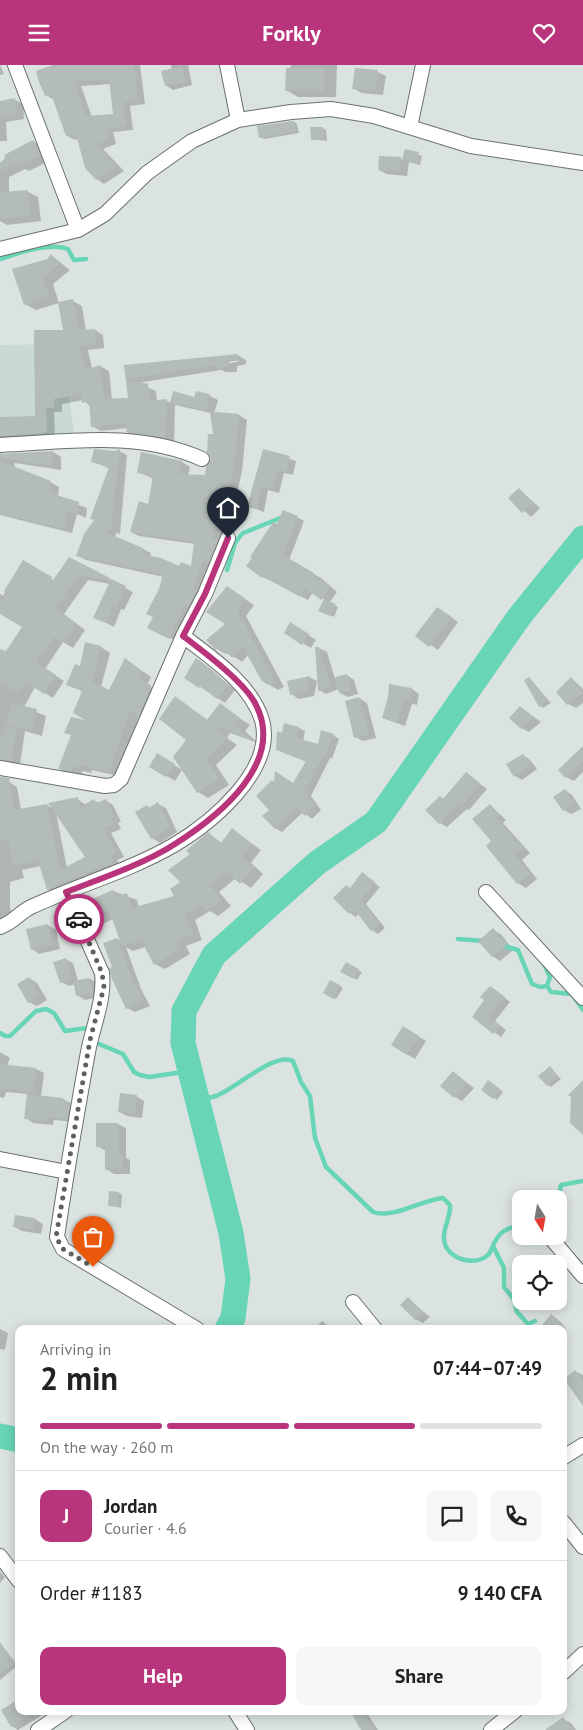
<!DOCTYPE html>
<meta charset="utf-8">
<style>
:root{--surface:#fff;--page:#f6f6f6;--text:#222;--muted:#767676;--line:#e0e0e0;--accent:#b9357b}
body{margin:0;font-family:"PT Sans",sans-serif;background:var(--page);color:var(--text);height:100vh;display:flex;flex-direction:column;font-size:19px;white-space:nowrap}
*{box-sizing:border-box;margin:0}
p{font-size:16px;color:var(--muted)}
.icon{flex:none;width:28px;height:28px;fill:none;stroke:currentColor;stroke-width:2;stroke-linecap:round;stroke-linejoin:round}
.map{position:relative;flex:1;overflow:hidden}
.panel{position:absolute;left:15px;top:1260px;width:552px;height:390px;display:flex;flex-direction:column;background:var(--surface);border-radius:10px;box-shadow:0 2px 12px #0003}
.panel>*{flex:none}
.needle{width:32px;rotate:169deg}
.buttons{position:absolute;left:512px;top:1125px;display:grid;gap:10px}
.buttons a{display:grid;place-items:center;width:55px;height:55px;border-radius:10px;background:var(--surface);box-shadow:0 2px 12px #0003;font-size:25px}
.pin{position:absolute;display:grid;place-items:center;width:42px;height:42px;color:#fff;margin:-51px -21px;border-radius:50% 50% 50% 0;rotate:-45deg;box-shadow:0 0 5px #0007}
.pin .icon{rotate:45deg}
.courier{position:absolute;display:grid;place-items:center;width:50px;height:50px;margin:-25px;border:4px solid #b9357b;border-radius:50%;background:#fff;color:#222;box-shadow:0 1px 6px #0007}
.head em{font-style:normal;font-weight:600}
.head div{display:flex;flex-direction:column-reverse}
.head{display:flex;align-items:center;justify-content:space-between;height:85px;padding:0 25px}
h1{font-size:32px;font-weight:600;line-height:38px}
.bar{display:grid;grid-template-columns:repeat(4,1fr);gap:8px 5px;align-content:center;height:60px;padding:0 25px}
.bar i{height:6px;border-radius:4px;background:var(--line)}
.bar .current{background:var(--accent)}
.bar p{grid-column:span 4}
.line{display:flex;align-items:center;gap:12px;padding:0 25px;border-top:1px solid var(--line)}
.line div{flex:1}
.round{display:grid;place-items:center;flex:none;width:52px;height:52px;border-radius:10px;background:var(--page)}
.primary-button{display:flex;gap:10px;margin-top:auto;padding:10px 25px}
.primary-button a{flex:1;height:58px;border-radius:10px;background:var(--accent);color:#fff;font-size:20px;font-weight:600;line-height:58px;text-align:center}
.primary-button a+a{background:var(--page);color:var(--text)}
header{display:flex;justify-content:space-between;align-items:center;height:65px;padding:0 25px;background:var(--accent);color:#fff;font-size:22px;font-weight:600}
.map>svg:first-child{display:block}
</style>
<header><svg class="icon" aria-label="menu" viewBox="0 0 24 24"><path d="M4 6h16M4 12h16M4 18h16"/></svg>Forkly<svg class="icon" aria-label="heart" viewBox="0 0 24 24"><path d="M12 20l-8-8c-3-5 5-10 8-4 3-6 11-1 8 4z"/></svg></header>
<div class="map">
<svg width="583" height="1665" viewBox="0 0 583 1665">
<rect width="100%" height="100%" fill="#dbe3e0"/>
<path fill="#c9d9d3" d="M 61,279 L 75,374 L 0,379 L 0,280 Z"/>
<path fill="#0003" fill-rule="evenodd" d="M 0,0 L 4,9 L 0,10 Z
M 57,0 L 140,0 L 145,39 L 130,41 L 133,65 L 113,67 L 116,79 L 103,84 L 124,106 L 104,119 L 97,114 L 78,74 L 75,75 L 67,71 L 54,35 L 46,30 ZM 111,19 L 115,50 L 92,52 L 81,21 Z
M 171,0 L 188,0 L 192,20 L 173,25 L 166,20 L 172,5 Z
M 291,0 L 337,0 L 336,32 L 298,32 L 286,25 Z
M 378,7 L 386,11 L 383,30 L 361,28 L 354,23 Z
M 15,35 L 23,39 L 24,54 L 6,57 L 7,76 L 0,76 L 0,37 Z
M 294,57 L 297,59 L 299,68 L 264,74 L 261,72 Z
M 322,63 L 326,65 L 327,76 L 312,74 Z
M 33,76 L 42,82 L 49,96 L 29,106 L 25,104 L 9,112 L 9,128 L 28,127 L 38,132 L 41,156 L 7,160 L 0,156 L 0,100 Z
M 406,86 L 422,91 L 420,100 L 409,97 L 407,111 L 387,109 L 379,105 L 401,94 L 404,95 Z
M 52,191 L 70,205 L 53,219 L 59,238 L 36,245 L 25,239 L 47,195 Z
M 73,236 L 82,241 L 86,266 L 95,265 L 103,270 L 104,283 L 88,285 L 92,304 L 100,301 L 109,306 L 112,335 L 129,334 L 125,302 L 237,290 L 246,295 L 246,299 L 237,301 L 237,307 L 226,307 L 221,305 L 137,318 L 156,326 L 157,337 L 167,336 L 171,338 L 174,328 L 195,333 L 197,328 L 210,331 L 218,335 L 214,349 L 239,350 L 247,355 L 242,406 L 234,441 L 228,440 L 221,478 L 178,577 L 157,567 L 154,552 L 164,512 L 86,495 L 78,491 L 95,455 L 110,404 L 93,396 L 119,386 L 127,390 L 120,469 L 116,468 L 115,473 L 143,484 L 151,488 L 150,492 L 180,503 L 192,502 L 195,479 L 139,471 L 131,467 L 149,441 L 154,414 L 138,407 L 142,388 L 182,397 L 190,402 L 188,411 L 206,411 L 212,393 L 215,370 L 211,348 L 175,340 L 174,377 L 136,372 L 127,367 L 127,363 L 101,366 L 92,361 L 90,341 L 83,335 L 62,339 L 62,347 L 54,347 L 55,371 L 0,385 L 0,354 L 36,352 ZM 233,295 L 240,296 L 223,300 Z
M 264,385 L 296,396 L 293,410 L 284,408 L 279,428 L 268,425 L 264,447 L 248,441 Z
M 0,387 L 2,390 L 53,387 L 61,392 L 61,405 L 15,398 L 14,403 L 50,417 L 59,422 L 58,432 L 87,443 L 86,453 L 77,449 L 72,468 L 0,450 Z
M 519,424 L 540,443 L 531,452 L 510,433 Z
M 297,452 L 304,456 L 289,495 L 321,513 L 337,527 L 329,538 L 338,542 L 334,552 L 323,547 L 325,535 L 313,527 L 308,535 L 263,512 L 278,460 Z
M 69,494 L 133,527 L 124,545 L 121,544 L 114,562 L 95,552 L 110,519 L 88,515 L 64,549 L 85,565 L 73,583 L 63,577 L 45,604 L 64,616 L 53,633 L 35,622 L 24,642 L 46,651 L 42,671 L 25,666 L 20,700 L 0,697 L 0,589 L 7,587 L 24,562 L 0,548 L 0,529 L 3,531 L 23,497 L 53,515 Z
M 236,528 L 254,540 L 246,551 L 284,622 L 278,625 L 268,619 L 249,589 L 242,597 L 227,587 L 226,589 L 217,584 Z
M 445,548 L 458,557 L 438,585 L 417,571 Z
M 298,563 L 316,575 L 311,583 L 285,567 Z
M 86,579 L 101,582 L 110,588 L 101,622 L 109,626 L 125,594 L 151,612 L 147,620 L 160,627 L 149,655 L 139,651 L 118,711 L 92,705 L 91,708 L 83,706 L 81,711 L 69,709 L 60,704 L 90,658 L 83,627 L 68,619 L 80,602 Z
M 319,583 L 327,587 L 335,614 L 347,610 L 354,615 L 358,629 L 348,632 L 340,628 L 339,624 L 326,629 L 319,625 Z
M 204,599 L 235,625 L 225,638 L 187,613 Z
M 309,612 L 317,616 L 314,631 L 299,634 L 291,629 Z
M 529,613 L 551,638 L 543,643 L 540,641 Z
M 571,613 L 583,624 L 583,638 L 576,643 L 568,639 Z
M 412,624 L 419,629 L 417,640 L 412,639 L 405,661 L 383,653 Z
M 176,633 L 209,656 L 220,640 L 250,660 L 245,666 L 258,678 L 230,668 L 227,673 L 237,680 L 216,700 L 229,720 L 208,733 L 198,727 L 188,674 Z
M 359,633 L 367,638 L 376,673 L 363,676 L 355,672 Z
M 520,642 L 541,657 L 529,667 L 521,663 Z
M 299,663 L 305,666 L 303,676 L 319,681 L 333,670 L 339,674 L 332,694 L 330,693 L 311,731 L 321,745 L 312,754 L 303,747 L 282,767 L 275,763 L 270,745 L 272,716 L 294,720 L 307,697 L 284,688 L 283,669 Z
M 583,683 L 583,707 L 574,716 L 566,712 Z
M 158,690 L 182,705 L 175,716 L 151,701 Z
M 523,690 L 530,695 L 537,704 L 522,715 L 515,711 Z
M 466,709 L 487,724 L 469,745 L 467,744 L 447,762 L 440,758 L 440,732 L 444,734 Z
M 9,717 L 17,722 L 21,745 L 47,740 L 53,744 L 77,734 L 86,740 L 94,736 L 99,738 L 105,735 L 113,740 L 121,757 L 118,758 L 121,764 L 111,768 L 124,792 L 117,795 L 121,802 L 56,829 L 48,824 L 41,801 L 22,805 L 24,813 L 10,817 L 10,844 L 13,848 L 0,864 L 0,718 ZM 56,748 L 86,792 L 67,803 Z
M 565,725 L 572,730 L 581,744 L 571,749 L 564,745 Z
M 158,739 L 166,743 L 177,767 L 160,778 L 152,773 L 147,741 L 151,743 Z
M 490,740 L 506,755 L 503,758 L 530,788 L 522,795 L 537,814 L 526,823 L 518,818 L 493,776 Z
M 233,765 L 261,785 L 251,798 L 263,809 L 251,823 L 236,813 L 219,827 L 231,841 L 218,851 L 210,846 L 195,855 L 202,875 L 186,881 L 190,889 L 165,904 L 155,899 L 145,882 L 133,886 L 126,882 L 141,924 L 150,941 L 135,947 L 127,943 L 113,903 L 117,874 L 122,877 L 114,854 L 102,859 L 92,854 L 113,826 L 137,835 L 139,843 L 176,831 L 192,789 L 208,769 L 222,778 Z
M 368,813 L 380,822 L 366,839 L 385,863 L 378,869 L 372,865 L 359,848 L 356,852 L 350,848 L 351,824 Z
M 48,860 L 56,865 L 60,884 L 39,889 L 32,884 Z
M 493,865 L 501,869 L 513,885 L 500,896 L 492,891 Z
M 65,894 L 73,898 L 78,916 L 90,914 L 98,918 L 100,932 L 85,935 L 77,930 L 75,919 L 69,921 L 61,917 Z
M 346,899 L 362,907 L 357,915 L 342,906 Z
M 29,913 L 37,918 L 47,935 L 37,941 L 29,937 Z
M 331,916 L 343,923 L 336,934 L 324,927 Z
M 497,926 L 510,937 L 495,956 L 506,965 L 501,972 L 474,952 Z
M 403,962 L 426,976 L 415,994 L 392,980 Z
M 0,987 L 10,993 L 7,1001 L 36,1004 L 44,1008 L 41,1032 L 63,1034 L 77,1042 L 75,1057 L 54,1055 L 53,1060 L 33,1058 L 26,1053 L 28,1029 L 6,1027 L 4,1033 L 0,1032 Z
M 550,1003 L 561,1014 L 551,1022 L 548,1020 Z
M 454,1008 L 474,1023 L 462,1036 L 455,1032 Z
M 491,1019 L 503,1027 L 497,1035 L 482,1025 Z
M 136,1031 L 144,1036 L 142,1053 L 127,1051 L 119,1047 Z
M 97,1059 L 118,1059 L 126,1063 L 126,1093 L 130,1095 L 130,1109 L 114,1109 L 106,1104 L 106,1086 L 97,1081 Z
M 119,1128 L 122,1130 L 121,1143 L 109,1140 Z
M 16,1152 L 35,1154 L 43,1159 L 41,1169 L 22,1166 L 15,1162 Z
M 408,1234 L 430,1252 L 423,1258 L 415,1254 Z
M 322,1256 L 325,1258 L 330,1264 L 315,1264 Z
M 0,1264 L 8,1268 L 5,1285 L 0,1284 Z
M 575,1306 L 583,1310 L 583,1327 Z
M 0,1507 L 5,1512 L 0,1518 Z
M 6,1587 L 18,1600 L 0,1615 L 0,1592 Z
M 3,1646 L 49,1646 L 18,1665 L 12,1661 Z
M 356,1646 L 367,1648 L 378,1665 L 363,1665 Z
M 563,1654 L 571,1658 L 576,1665 L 552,1665 Z"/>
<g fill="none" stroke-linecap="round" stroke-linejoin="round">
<path stroke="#68d5b6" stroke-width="4.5" d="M 0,194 C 19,188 48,177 68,184 L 74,195 L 86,194
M 243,468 L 283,452
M 227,505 L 235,478 L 241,470
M 458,874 L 484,876
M 501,880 L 518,885 L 532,919 L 540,922 L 547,921
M 543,897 L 550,912 L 547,921 L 551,927 L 572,929 L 583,945
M 0,968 L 5,971 L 10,971 L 36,946 L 46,944 L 54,948 L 65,966 L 87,963 L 92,965
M 99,979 L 123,989 L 134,1007 L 140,1010 L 149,1012 L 190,1006
M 197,1034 C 203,1033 210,1033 216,1031 C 234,1025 275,986 293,996 L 301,1017 L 310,1031 L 315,1073 L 326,1102 L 373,1147 C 393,1154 421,1135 443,1133 L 450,1140 C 451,1152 443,1162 444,1174 C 445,1194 476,1203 489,1189 C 492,1185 493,1179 496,1175 C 501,1165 511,1162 521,1160
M 558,1134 L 561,1120 L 583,1116
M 493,1181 L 504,1203 L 504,1222 L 513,1233 L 517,1247 L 528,1259 L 535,1256"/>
<path stroke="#68d5b6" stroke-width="25" d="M 227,1264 L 233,1253 L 238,1214 L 231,1168 L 183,978 L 184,946 L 214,890 L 317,798 L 376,757 L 519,552 L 583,473
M 0,1371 L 19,1375"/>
</g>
<path fill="#b4bcb9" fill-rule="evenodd" d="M 53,0 L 134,0 L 138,35 L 123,37 L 126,61 L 106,64 L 109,75 L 97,79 L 117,102 L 96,115 L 85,103 L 76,69 L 66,71 L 51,29 L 45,31 L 39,17 L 36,6 ZM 109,14 L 113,49 L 86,51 L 74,17 Z
M 182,1 L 186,17 L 165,21 L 161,6 Z
M 286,3 L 324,3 L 324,26 L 285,26 Z
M 355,3 L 378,5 L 376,26 L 352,24 Z
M 15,33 L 16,50 L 0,52 L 0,36 Z
M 294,56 L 296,66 L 259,73 L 257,61 Z
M 310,62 L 323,62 L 324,74 L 311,75 Z
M 33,75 L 40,91 L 18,101 L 17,98 L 0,106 L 0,98 L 5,93 L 4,90 Z
M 405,84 L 419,87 L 417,99 L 402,95 Z
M 379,91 L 401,92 L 400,107 L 378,105 Z
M 28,125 L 31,150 L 0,154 L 0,127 Z
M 51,189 L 60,198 L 43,213 L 49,232 L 24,240 L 12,204 L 47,194 Z
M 73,234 L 79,265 L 95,264 L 96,279 L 80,281 L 85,305 L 100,300 L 104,334 L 128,333 L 124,300 L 238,289 L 238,295 L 229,297 L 229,302 L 216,303 L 216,300 L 127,314 L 148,319 L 150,336 L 167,334 L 165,373 L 126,367 L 127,358 L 91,362 L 89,336 L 82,338 L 81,329 L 54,334 L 54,343 L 46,343 L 47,367 L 41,367 L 46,368 L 0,371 L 0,352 L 35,351 L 34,265 L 63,265 L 58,237 Z
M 173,326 L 194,332 L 196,326 L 210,329 L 206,345 L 170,338 Z
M 217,347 L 239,349 L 234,400 L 225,438 L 219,436 L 213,474 L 218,474 L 208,498 L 203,497 L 193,522 L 197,525 L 189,541 L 185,540 L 169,574 L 147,563 L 153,552 L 146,549 L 159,524 L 163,509 L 76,491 L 84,469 L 94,455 L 90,454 L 109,402 L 91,397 L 94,384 L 115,386 L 120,384 L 112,452 L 112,465 L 108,464 L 107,468 L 143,483 L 141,489 L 161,493 L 179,501 L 181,497 L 191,501 L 194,477 L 130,467 L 139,436 L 148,439 L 153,411 L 137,408 L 141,387 L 182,396 L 179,409 L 205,410 L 206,402 L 211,393 L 207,387 L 208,369 L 213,369 L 210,348 Z
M 263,384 L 290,391 L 286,407 L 278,405 L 273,425 L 262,422 L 257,444 L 247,442 Z
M 53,386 L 52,401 L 0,393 L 0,389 Z
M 0,396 L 51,416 L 50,428 L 79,437 L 77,449 L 68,445 L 64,464 L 0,449 Z
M 519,423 L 533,438 L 522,448 L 508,433 Z
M 283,445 L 298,451 L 283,490 L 314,508 L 313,510 L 330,522 L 321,535 L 305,523 L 300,532 L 264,511 L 262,513 L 246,501 L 252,493 L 250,492 L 273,457 L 277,459 Z
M 69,492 L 110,513 L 109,516 L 79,510 L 56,543 L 76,559 L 63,578 L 54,572 L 36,597 L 56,610 L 44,629 L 26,617 L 20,627 L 0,619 L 0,584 L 6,586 L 22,562 L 0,549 L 0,539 L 7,528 L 4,526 L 23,495 L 52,512 L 50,520 Z
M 111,514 L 126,521 L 116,542 L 113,541 L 106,558 L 93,553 Z
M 227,521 L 246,534 L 237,545 L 275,617 L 268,620 L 262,616 L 242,581 L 233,593 L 218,582 L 216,585 L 206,575 L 225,559 L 206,547 Z
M 324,534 L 336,539 L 330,551 L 318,546 Z
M 437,542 L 452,552 L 429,582 L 415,571 Z
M 290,557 L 309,569 L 302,580 L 284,568 Z
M 85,577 L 101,581 L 92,616 L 109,625 L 125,593 L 142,606 L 138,615 L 151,620 L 139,650 L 130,646 L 109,707 L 82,700 L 81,703 L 74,701 L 72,706 L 58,704 L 71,670 L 64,668 L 71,652 L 85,655 L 73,648 L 82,626 L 66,620 L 75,599 L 80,601 Z
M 315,582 L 319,582 L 331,620 L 318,626 Z
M 196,593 L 211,604 L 228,620 L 217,634 L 200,621 L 199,623 L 184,613 Z
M 347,609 L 351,625 L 339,628 L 335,612 Z
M 310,611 L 306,627 L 290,630 L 287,616 Z
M 529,612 L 548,635 L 539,642 L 524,615 Z
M 571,612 L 583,628 L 567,640 L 556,627 Z
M 389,619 L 412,623 L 410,636 L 404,635 L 397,658 L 382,653 L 388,632 Z
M 175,631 L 207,655 L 220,638 L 240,653 L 235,659 L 251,675 L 219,662 L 217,666 L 227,673 L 206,693 L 219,714 L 197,728 L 173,692 L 186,675 L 159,654 Z
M 359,632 L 369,669 L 354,673 L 345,636 Z
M 11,638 L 37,644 L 32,666 L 7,660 Z
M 520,641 L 534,652 L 521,664 L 509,653 Z
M 284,658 L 299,662 L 297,673 L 318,679 L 321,665 L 334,669 L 325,691 L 323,691 L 305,727 L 308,729 L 307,732 L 315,740 L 305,751 L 297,743 L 275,764 L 262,751 L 269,745 L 256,731 L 272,715 L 274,718 L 275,706 L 293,718 L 306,696 L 276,685 L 277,666 L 282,668 Z
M 4,661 L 16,664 L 11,696 L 0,694 L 0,669 L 3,670 Z
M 583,681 L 583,696 L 565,713 L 558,705 Z
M 157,688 L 175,699 L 166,712 L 149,702 Z
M 523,689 L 530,699 L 514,712 L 506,699 Z
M 466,707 L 480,718 L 461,742 L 459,739 L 439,759 L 425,745 L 440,731 L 443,734 Z
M 0,712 L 9,713 L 14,745 L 47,739 L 60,805 L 85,792 L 48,738 L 78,732 L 80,742 L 94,734 L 96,738 L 106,734 L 114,752 L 111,754 L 114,760 L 104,763 L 117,787 L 110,791 L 114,797 L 47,825 L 38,796 L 14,801 L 8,775 L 0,776 Z
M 565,724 L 574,739 L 563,746 L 553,732 Z
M 158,737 L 170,762 L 151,774 L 135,747 L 147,740 L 149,743 Z
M 490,739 L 500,750 L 496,753 L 523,783 L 515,790 L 530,810 L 517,819 L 486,781 L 491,776 L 472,754 Z
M 232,763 L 252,779 L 242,792 L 254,802 L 240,819 L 227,807 L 210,820 L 222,835 L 207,846 L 203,840 L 185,849 L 193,869 L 177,875 L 180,883 L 154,900 L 141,875 L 122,881 L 109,846 L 91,854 L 85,837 L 113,825 L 116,832 L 127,828 L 132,843 L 174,831 L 170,824 L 180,817 L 168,805 L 190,789 L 186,786 L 208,767 L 221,778 Z
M 362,807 L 375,817 L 361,835 L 380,859 L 371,866 L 354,844 L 349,849 L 333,833 L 346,820 L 350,823 Z
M 48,859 L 53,880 L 31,885 L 26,864 Z
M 493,863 L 507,880 L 492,892 L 478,876 Z
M 117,873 L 134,920 L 136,919 L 143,936 L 126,944 L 112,914 L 109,903 L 112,902 L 103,878 Z
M 66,893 L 72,914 L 60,918 L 53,897 Z
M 346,897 L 359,904 L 354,914 L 340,907 Z
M 29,912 L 40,931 L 28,938 L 17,919 Z
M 90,913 L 93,928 L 76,931 L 73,916 Z
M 330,915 L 340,920 L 333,934 L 323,928 Z
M 490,921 L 505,932 L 489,951 L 500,961 L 493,969 L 472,952 L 484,935 L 480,932 Z
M 403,961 L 419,971 L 407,990 L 391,980 Z
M 0,999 L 36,1003 L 34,1027 L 0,1024 Z
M 550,1001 L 558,1011 L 547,1021 L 538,1011 Z
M 453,1006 L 467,1018 L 454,1033 L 440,1021 Z
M 488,1015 L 500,1024 L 493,1034 L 481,1025 Z
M 583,1015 L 583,1070 L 570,1058 L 571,1032 L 568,1030 Z
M 120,1028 L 137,1030 L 135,1049 L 118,1047 Z
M 27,1029 L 63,1033 L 63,1036 L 70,1037 L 67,1054 L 46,1052 L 46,1056 L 24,1054 Z
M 96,1058 L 118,1058 L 119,1090 L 123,1090 L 123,1105 L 105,1105 L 105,1082 L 96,1082 Z
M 109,1126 L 119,1127 L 118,1142 L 108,1141 Z
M 15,1150 L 35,1153 L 34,1165 L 13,1162 Z
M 408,1232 L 423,1247 L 415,1255 L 400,1240 Z
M 551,1249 L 561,1257 L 566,1264 L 539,1264 Z
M 575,1305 L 583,1316 L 583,1341 L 564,1314 Z
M 0,1577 L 15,1598 L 0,1609 Z
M 19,1634 L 19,1646 L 36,1646 L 11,1662 L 1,1645 Z
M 350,1646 L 362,1646 L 374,1665 L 361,1665 Z
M 563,1652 L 573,1665 L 545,1665 Z"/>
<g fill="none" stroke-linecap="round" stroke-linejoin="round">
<defs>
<path id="minor" d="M 15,0 L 78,165
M 227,0 L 238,55
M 410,62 L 423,0
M 0,184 L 78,165 L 105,149 L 147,108 L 192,76 L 238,55 L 291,47 L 331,44 L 374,51 L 471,81 L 583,98
M 0,380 C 68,377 137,365 202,394
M 0,703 L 105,721 L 114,720 L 121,714 L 183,571 L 205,529 L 228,473
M 66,827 L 102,908 C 105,935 93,960 88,987 C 77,1048 66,1110 57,1172 L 63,1184 L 197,1264
M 486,827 L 583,933
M 0,862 C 13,858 20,847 31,842 C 78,820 129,806 174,780 C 211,758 276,705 262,655 C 251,619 212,593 183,571
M 0,1094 L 67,1107
M 550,1172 L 583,1211
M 353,1237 L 375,1264
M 564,1392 L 583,1380
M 564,1458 L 583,1482
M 0,1491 L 19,1516
M 564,1607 L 583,1589
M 235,1646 L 247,1665
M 38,1665 L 66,1646
M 491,1665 L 515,1646"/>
</defs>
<use href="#minor" stroke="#6a716f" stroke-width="16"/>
<use href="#minor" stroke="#fff" stroke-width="14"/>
</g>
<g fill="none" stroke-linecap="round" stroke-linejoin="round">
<path stroke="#5c615f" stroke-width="5" stroke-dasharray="0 9" d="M 79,854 L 102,908 L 104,922 L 90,975 L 56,1172 L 63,1184 L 93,1202"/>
<path stroke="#b9357b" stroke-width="6" d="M 79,854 L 66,827 C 100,814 144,799 175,779 C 219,751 287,697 255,638 C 243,616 204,587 183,571 L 205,529 L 228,473"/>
</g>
</svg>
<div class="buttons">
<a><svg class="needle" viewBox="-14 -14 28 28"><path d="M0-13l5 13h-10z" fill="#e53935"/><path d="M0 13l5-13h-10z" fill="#767676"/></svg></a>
<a><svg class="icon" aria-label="locate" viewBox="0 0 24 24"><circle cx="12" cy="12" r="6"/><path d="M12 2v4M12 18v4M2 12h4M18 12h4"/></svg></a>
</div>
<div class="pin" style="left:93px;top:1202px;background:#ea580c"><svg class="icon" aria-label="bag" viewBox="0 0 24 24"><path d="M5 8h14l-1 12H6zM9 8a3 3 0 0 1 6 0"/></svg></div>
<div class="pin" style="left:228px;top:473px;background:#1f2937"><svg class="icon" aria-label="home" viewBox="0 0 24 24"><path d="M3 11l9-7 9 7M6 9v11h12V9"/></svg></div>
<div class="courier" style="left:79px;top:854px"><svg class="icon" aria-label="car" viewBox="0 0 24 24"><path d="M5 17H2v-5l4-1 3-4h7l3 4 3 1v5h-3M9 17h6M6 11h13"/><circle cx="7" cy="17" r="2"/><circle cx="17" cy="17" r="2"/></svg></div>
<section class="panel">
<div class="head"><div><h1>2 min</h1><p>Arriving in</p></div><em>07:44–07:49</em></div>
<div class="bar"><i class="current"></i><i class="current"></i><i class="current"></i><i></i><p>On the way · 260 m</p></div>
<div class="line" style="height:90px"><b class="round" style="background:var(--accent);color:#fff">J</b><div><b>Jordan</b><p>Courier · 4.6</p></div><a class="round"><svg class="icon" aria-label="chat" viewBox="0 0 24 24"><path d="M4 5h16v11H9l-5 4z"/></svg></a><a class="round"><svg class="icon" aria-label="phone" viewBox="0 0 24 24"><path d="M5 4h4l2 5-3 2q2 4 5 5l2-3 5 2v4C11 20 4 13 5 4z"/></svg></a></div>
<div class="line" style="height:65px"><div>Order #1183</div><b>9 140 CFA</b></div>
<div class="primary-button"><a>Help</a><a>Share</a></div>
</section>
</div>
